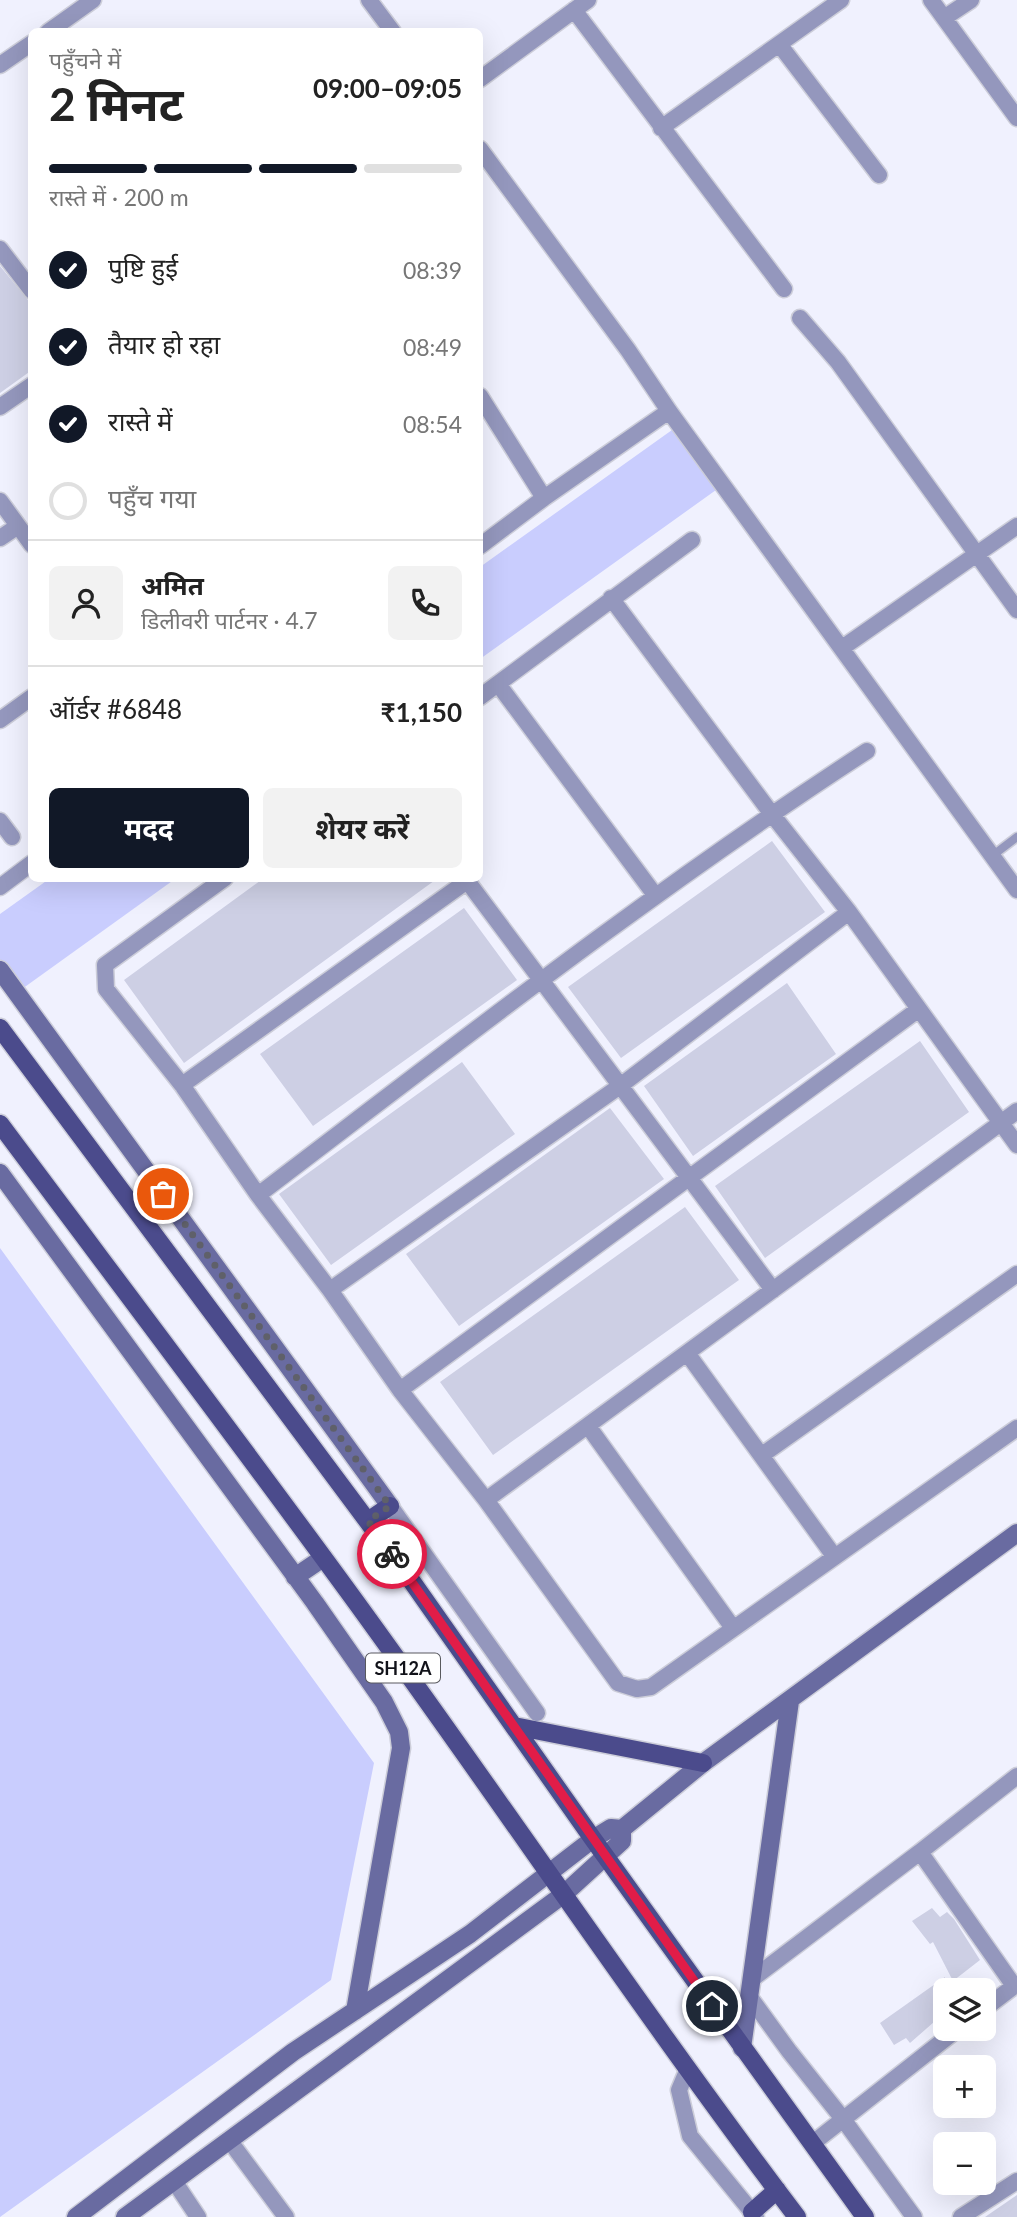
<!DOCTYPE html>
<html lang="hi">
<meta charset="utf-8">
<style>
:root{--surface:#fff;--page:#f2f2f2;--text:#222;--muted:#767676;--line:#e0e0e0;--accent:#111827}
body{margin:0;font-family:Lato,"Noto Sans Devanagari",sans-serif;background:var(--page);color:var(--text);height:100vh;display:flex;flex-direction:column;font-size:26px;white-space:nowrap}
*{box-sizing:border-box;margin:0}
p{font-size:23px;color:var(--muted)}
.icon{flex:none;width:38px;height:38px;fill:none;stroke:currentColor;stroke-width:2;stroke-linecap:round;stroke-linejoin:round}
.map{position:relative;flex:1;overflow:hidden}
.details{position:absolute;left:28px;top:28px;width:455px;height:854px;display:flex;flex-direction:column;background:var(--surface);border-radius:10px;box-shadow:0 7px 28px #0002}
.details>*{flex:none}
.fabs{position:absolute;left:933px;top:1978px;display:grid;gap:14px}
.fabs a{display:grid;place-items:center;width:63px;height:63px;border-radius:10px;background:var(--surface);box-shadow:0 7px 28px #0002;font-size:35px}
.pin{position:absolute;display:grid;place-items:center;width:60px;height:60px;color:#fff;margin:-30px;border:4px solid #fff;border-radius:50%;box-shadow:0 2px 7px #0007}
.courier{position:absolute;display:grid;place-items:center;width:70px;height:70px;margin:-35px;border:5px solid #e11d48;border-radius:50%;background:#fff;color:#222;box-shadow:0 2px 9px #0007}
.overview em{font-style:normal;font-weight:700}
.overview div{display:flex;flex-direction:column-reverse}
.overview{display:flex;align-items:center;justify-content:space-between;height:119px;padding:0 21px}
h1{font-size:46px;font-weight:700;line-height:52px}
.bar{display:grid;grid-template-columns:repeat(4,1fr);gap:10px 7px;align-content:center;height:84px;padding:0 21px}
.bar i{height:9px;border-radius:5px;background:var(--line)}
.bar .selected{background:var(--accent)}
.bar p{grid-column:span 4}
.line{display:flex;align-items:center;gap:18px;padding:0 21px;border-top:2px solid var(--line)}
.line div{flex:1}
.round{display:grid;place-items:center;flex:none;width:74px;height:74px;border-radius:10px;background:var(--page)}
ol{padding:0 21px;list-style:none}
li{display:flex;align-items:center;gap:21px;height:77px}
li p{margin-inline-start:auto}
li .icon{padding:7px;border-radius:50%;background:var(--accent);color:#fff;stroke-width:4}
li:last-child{color:var(--muted)}
li i{width:38px;height:38px;border:4px solid var(--line);border-radius:50%}
.primary-button{display:flex;gap:14px;margin-top:auto;padding:14px 21px}
.primary-button a{flex:1;height:80px;border-radius:10px;background:var(--accent);color:#fff;font-size:28px;font-weight:700;line-height:80px;text-align:center}
.primary-button a+a{background:var(--page);color:var(--text)}
.map>svg:first-child{display:block}
</style>
<div class="map">
<svg width="1017" height="2217" viewBox="0 0 1017 2217">
<rect width="100%" height="100%" fill="#f0f1fe"/>
<path fill="#c9cdfe" d="M 672,430 L 716,490 L 480,659 L 480,567 Z
M 49,879 L 175,879 L 15,994 L 0,974 L 0,914 Z
M 0,1248 L 374,1763 L 331,1980 L 0,2217 Z"/>
<path fill="#cdcfe4" d="M 0,266 L 32,305 L 32,370 L 0,393 Z
M 772,841 L 825,912 L 621,1058 L 568,987 Z
M 264,878 L 438,878 L 184,1063 L 124,980 Z
M 464,908 L 517,980 L 313,1126 L 260,1054 Z
M 787,983 L 836,1054 L 693,1156 L 644,1086 Z
M 920,1041 L 969,1112 L 765,1258 L 715,1186 Z
M 462,1062 L 515,1134 L 331,1265 L 279,1194 Z
M 610,1108 L 664,1179 L 459,1326 L 406,1254 Z
M 685,1207 L 739,1280 L 493,1455 L 440,1382 Z
M 932,1908 L 940,1917 L 947,1912 L 954,1919 L 980,1960 L 953,1981 L 933,1942 L 930,1944 L 912,1921 Z
M 945,1977 L 945,2026 L 941,2029 L 934,2022 L 910,2043 L 906,2038 L 894,2045 L 880,2023 Z
M 1017,2195 L 1017,2217 L 985,2217 Z"/>
<g fill="none" stroke-linecap="round" stroke-linejoin="round">
<defs>
<path id="lane" d="M 992,856 L 1017,837"/>
<path id="street" d="M 369,0 L 393,32
M 931,0 L 1017,118
M 574,10 L 784,289
M 944,18 L 971,0
M 48,32 L 93,0
M 779,44 L 879,175
M 0,65 L 32,43
M 480,79 L 588,0
M 661,128 L 841,0
M 480,149 L 628,350 L 669,411 L 1017,890
M 0,249 L 32,291
M 800,318 L 838,362 L 1017,610
M 480,396 L 544,498
M 0,407 L 32,385
M 0,501 L 32,545
M 0,538 L 18,526
M 480,546 L 544,498 L 669,411
M 611,598 L 771,813 L 849,912 L 1017,1145
M 842,648 L 1017,526
M 498,684 L 655,895
M 480,697 L 692,540
M 0,720 L 32,697
M 0,821 L 12,837
M 225,878 L 105,965 L 106,989 L 182,1085 L 258,1195 L 330,1290 L 400,1390 L 486,1500 L 618,1683 L 637,1689 L 651,1687 L 1017,1428
M 465,878 L 773,1290
M 0,887 L 32,863
M 182,1085 L 467,881
M 258,1195 C 458,1043 656,888 867,751
M 330,1290 L 620,1086 L 849,912
M 687,1353 L 834,1556
M 400,1390 L 919,1009
M 588,1426 L 733,1628
M 762,1455 L 1017,1274
M 486,1500 L 1017,1111
M 390,1506 L 537,1713
M 920,1852 L 1017,1776
M 752,1979 L 920,1852 L 1014,1986
M 749,1996 L 789,2051 L 843,2119 L 914,2217
M 984,2009 L 1017,1984
M 687,2071 L 679,2090 L 690,2136 L 756,2217
M 229,2140 L 286,2217
M 813,2143 L 959,2028
M 174,2181 L 198,2217
M 961,2217 L 1017,2181"/>
<path id="secondary" d="M 0,970 L 390,1506
M 0,1173 L 315,1603 L 384,1702 L 399,1732 L 401,1748 L 355,2011
M 295,1577 L 323,1558
M 742,2048 L 790,1701
M 76,2217 L 293,2052 L 470,1934 L 593,1839 L 611,1828 L 622,1829 L 703,1763 L 1017,1533
M 125,2217 L 564,1894 L 622,1841 L 622,1829"/>
<path id="primary" d="M 0,1028 L 401,1566 L 593,1839 L 865,2217
M 0,1124 C 118,1282 237,1439 353,1598 C 503,1804 644,2015 797,2217
M 368,1521 L 390,1506
M 514,1726 L 703,1763
M 752,2212 L 777,2190"/>
</defs>
<use href="#lane" stroke="#cccdd9" stroke-width="11"/>
<use href="#street" stroke="#cccdd9" stroke-width="19"/>
<use href="#secondary" stroke="#cccdd9" stroke-width="21"/>
<use href="#primary" stroke="#cccdd9" stroke-width="21"/>
<use href="#lane" stroke="#9497bd" stroke-width="8"/>
<use href="#street" stroke="#9497bd" stroke-width="16"/>
<use href="#secondary" stroke="#696ba1" stroke-width="18"/>
<use href="#primary" stroke="#4b4b8c" stroke-width="18"/>
</g>
<g fill="none" stroke-linecap="round" stroke-linejoin="round">
<path stroke="#5f6069" stroke-width="7" stroke-dasharray="0 12.6" d="M 163,1194 L 390,1506 L 368,1521 L 392,1554"/>
<path stroke="#e11d48" stroke-width="9" d="M 392,1554 L 712,2006"/>
</g>
<g text-anchor="middle" dominant-baseline="central" stroke-width="7" stroke-linejoin="round" paint-order="stroke">
<rect fill="#fff" stroke="#58595e" stroke-width="2" x="366" y="1653.5" width="74" height="29" rx="5"/>
<g font-size="18" font-weight="bold" fill="#111219">
<text x="403" y="1668">SH12A</text>
</g>
</g>
</svg>
<div class="fabs">
<a><svg class="icon" aria-label="layers" viewBox="0 0 24 24"><path d="M12 4l9 5-9 5-9-5zM3 14l9 5 9-5"/></svg></a>
<a>+</a>
<a>−</a>
</div>
<div class="pin" style="left:163px;top:1194px;background:#ea580c"><svg class="icon" aria-label="bag" viewBox="0 0 24 24"><path d="M5 8h14l-1 12H6zM9 8a3 3 0 0 1 6 0"/></svg></div>
<div class="pin" style="left:712px;top:2006px;background:#1f2937"><svg class="icon" aria-label="home" viewBox="0 0 24 24"><path d="M3 11l9-7 9 7M6 9v11h12V9"/></svg></div>
<div class="courier" style="left:392px;top:1554px"><svg class="icon" aria-label="bike" viewBox="0 0 24 24"><circle cx="6" cy="16" r="4"/><circle cx="18" cy="16" r="4"/><path d="M6 16l4-8h5l3 8M10 8l3 8H6M13 5h3"/></svg></div>
<section class="details">
<div class="overview"><div><h1>2 मिनट</h1><p>पहुँचने में</p></div><em>09:00–09:05</em></div>
<div class="bar"><i class="selected"></i><i class="selected"></i><i class="selected"></i><i></i><p>रास्ते में · 200 m</p></div>
<ol>
<li><svg class="icon" aria-label="check" viewBox="0 0 24 24"><path d="M5 12l5 5 9-10"/></svg>पुष्टि हुई<p>08:39</p></li>
<li><svg class="icon" aria-label="check" viewBox="0 0 24 24"><path d="M5 12l5 5 9-10"/></svg>तैयार हो रहा<p>08:49</p></li>
<li><svg class="icon" aria-label="check" viewBox="0 0 24 24"><path d="M5 12l5 5 9-10"/></svg>रास्ते में<p>08:54</p></li>
<li><i></i>पहुँच गया</li>
</ol>
<div class="line" style="height:126px"><a class="round"><svg class="icon" aria-label="person" viewBox="0 0 24 24"><circle cx="12" cy="8" r="4"/><path d="M4 21q1-7 8-7t8 7"/></svg></a><div><b>अमित</b><p>डिलीवरी पार्टनर · 4.7</p></div><a class="round"><svg class="icon" aria-label="phone" viewBox="0 0 24 24"><path d="M5 4h4l2 5-3 2q2 4 5 5l2-3 5 2v4C11 20 4 13 5 4z"/></svg></a></div>
<div class="line" style="height:91px"><div>ऑर्डर #6848</div><b>₹1,150</b></div>
<div class="primary-button"><a>मदद</a><a>शेयर करें</a></div>
</section>
</div>
